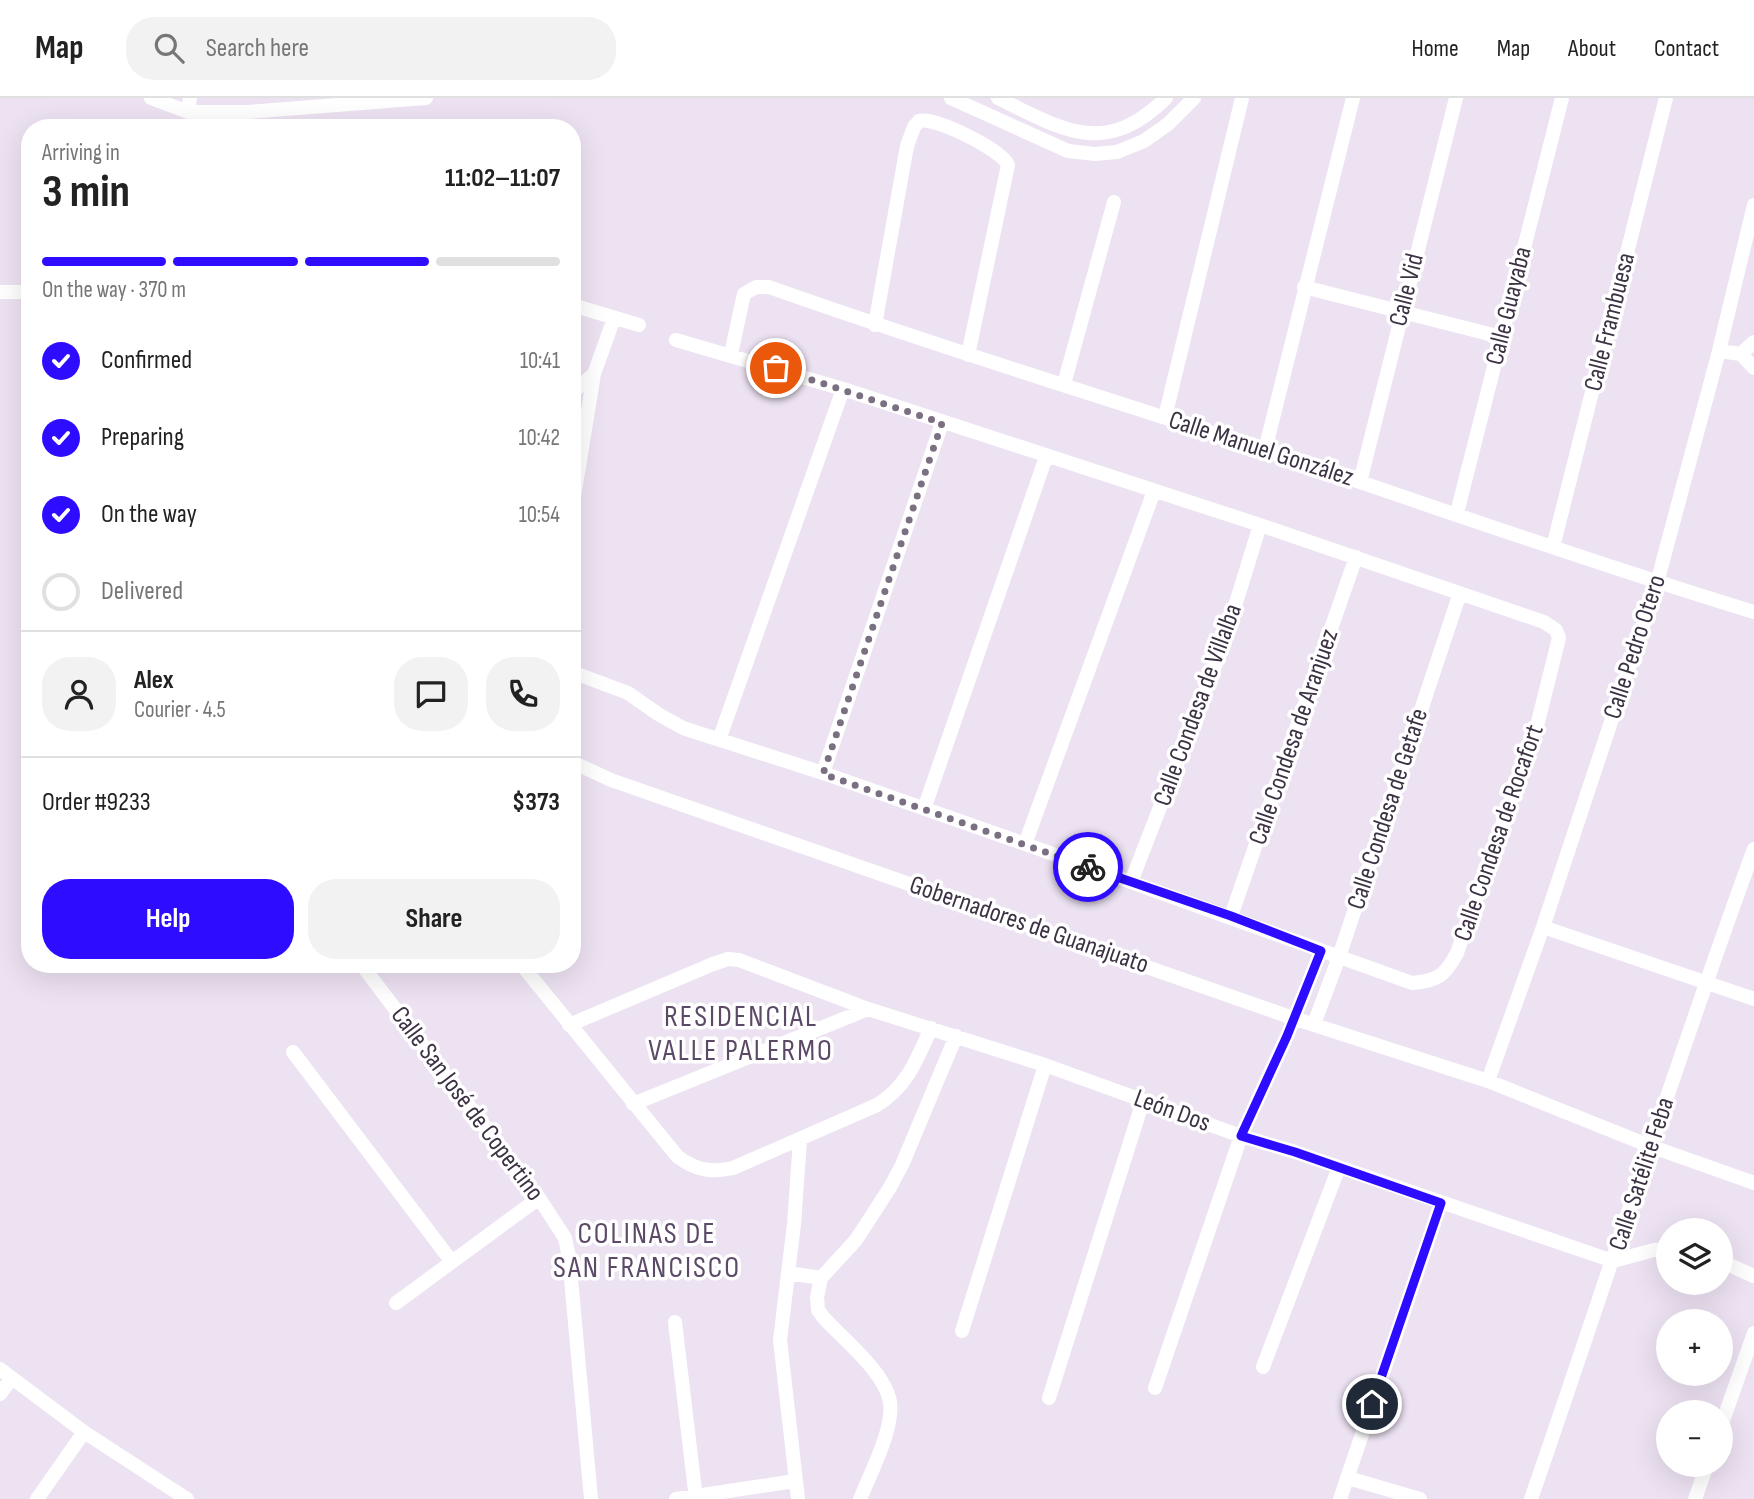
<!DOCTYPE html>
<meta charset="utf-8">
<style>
:root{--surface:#fff;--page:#f2f2f2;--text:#222;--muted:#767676;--line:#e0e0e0;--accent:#2d0cff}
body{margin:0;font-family:"Sofia Sans Condensed",sans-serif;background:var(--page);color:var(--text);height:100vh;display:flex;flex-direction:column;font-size:26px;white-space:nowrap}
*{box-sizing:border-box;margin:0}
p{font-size:23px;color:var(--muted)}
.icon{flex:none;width:38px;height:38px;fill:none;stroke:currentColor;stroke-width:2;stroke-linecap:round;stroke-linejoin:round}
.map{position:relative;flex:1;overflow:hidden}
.drawer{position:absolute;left:21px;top:21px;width:560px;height:854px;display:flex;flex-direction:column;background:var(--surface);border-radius:28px;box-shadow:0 7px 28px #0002}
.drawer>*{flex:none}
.controls{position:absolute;left:1656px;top:1120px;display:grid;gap:14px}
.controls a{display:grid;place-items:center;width:77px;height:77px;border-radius:50%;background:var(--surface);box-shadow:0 7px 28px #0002;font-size:35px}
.pin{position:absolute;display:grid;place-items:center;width:60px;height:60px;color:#fff;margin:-30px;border:4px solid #fff;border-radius:50%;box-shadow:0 2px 7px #0007}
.courier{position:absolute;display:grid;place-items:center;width:70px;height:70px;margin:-35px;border:5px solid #2d0cff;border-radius:50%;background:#fff;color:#222;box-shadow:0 2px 9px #0007}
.summary em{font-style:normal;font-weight:700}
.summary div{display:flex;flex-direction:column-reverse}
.summary{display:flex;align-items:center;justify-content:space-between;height:119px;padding:0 21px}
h1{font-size:46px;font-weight:700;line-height:52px}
.bar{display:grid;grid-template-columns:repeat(4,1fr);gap:10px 7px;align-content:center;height:84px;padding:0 21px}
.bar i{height:9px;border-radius:5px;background:var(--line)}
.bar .active{background:var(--accent)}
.bar p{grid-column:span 4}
.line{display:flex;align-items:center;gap:18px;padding:0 21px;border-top:2px solid var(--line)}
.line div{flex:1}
.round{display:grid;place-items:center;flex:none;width:74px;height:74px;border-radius:28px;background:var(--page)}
ol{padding:0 21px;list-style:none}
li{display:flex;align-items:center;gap:21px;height:77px}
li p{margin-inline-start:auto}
li .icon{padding:7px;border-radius:50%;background:var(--accent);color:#fff;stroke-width:4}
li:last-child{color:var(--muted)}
li i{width:38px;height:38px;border:4px solid var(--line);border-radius:50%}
.primary-button{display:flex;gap:14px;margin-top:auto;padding:14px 21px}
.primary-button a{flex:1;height:80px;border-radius:28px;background:var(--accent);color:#fff;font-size:28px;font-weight:700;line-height:80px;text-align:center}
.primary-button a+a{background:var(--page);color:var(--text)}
header{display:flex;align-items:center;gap:42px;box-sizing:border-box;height:98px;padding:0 35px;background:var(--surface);border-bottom:2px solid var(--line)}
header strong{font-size:33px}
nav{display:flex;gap:38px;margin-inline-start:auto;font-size:24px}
.search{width:490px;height:63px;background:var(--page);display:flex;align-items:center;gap:18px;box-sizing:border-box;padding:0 24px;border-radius:28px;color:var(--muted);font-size:26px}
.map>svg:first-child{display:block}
</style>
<header>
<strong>Map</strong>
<div class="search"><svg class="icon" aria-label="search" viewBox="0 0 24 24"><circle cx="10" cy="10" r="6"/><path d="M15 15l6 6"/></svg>Search here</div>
<nav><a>Home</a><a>Map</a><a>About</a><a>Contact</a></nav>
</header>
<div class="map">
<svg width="1754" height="1401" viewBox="0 0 1754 1401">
<rect width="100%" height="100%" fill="#ede2f2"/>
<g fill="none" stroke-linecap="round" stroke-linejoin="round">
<path stroke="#fff" stroke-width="14" d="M 151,0 L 188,14 L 248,14 L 426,0
M 951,0 L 1068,53 L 1095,56 L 1117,54 L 1144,43 L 1168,26 L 1194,0
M 998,0 C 1063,32 1105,60 1166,0
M 188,14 L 190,0
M 1304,189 L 1501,239
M 0,194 L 30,194
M 572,207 L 639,227
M 875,227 L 907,48 L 914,29 L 919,23 C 934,18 1002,52 1008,67 L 968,257
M 1719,253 L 1741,256 L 1754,270
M 731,256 L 744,196 L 756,189 L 769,189 C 932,247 1097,297 1261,351 C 1425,405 1588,464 1754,514
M 1741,256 L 1754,244
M 1064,286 L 1114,104
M 572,295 L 594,276
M 1165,319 L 1242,0
M 1265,352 L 1353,0
M 1360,384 L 1456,0
M 572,411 L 594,276 L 614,220
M 1457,415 L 1562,0
M 1553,449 L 1666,0
M 572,574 L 628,595 L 658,616 L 683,630 L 823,675 L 1025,746 L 1412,885 C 1437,883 1445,878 1457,855 L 1537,628 L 1559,540 L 1556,532 L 1544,524 L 1260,427 L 843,291 L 676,242
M 719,642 L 843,291
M 572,664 L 611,682 L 1293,920 L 1488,983 L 1650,1048 L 1754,1085
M 823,675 L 942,325
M 924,711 L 1046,359
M 1025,746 L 1154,393
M 1131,784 L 1223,547 L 1260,427
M 1231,818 L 1356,459
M 1543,829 L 1754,901
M 361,866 L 539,1100 L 565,1140 L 569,1159 L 591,1401
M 521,866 L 677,1058 C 695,1072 711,1075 733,1070 L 877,1007 C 907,989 917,961 931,930
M 1314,926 L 1339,859 L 1460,495
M 569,927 L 713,866 L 728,861 L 739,862 L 868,911 L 1045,967 L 1241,1038 L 1295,1054 L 1613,1163 L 1654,1152 L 1668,1151
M 293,954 L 452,1164
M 1488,983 L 1543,829 L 1657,485 L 1719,253 L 1754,107
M 633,1006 L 868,911
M 1720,1163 L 1754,1178
M 788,1175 L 821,1180
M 396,1205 L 539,1100
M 675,1224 L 696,1401
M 962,1233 L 1045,967
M 1263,1269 L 1339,1069
M 0,1271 L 84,1334 L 187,1401
M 1155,1290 L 1241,1038 L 1287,938 L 1321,853
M 0,1296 L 12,1280
M 1049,1300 L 1143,1003
M 1720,1331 L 1754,1235
M 1348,1380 L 1420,1401
M 37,1401 L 84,1334
M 676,1401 L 795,1383
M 798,1401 L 780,1242 L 794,1126 L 800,1042
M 860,1401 C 870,1376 894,1331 890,1304 C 885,1274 844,1242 824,1220 L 818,1212 L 817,1199 L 821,1180 L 856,1142 L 889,1091 L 902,1067 L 956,938
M 1340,1401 L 1441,1105
M 1531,1401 C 1606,1185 1675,966 1754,751
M 1695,1401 L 1707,1367"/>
</g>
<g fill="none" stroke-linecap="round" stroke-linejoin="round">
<path stroke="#7b7081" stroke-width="7" stroke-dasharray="0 12.6" d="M 776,270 L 942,325 L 823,676 L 1088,769"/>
<path stroke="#2d0cff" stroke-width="9" d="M 1088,769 L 1231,818 L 1321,853 L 1287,938 L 1241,1038 L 1295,1054 L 1441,1105 L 1372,1306"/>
</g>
<g text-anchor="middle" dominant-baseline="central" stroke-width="7" stroke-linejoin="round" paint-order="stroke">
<g font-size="26" fill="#3d3244" stroke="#fff">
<text transform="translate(1407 192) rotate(-76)">Calle Vid</text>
<text transform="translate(1509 208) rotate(-76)">Calle Guayaba</text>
<text transform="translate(1610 224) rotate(-76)">Calle Frambuesa</text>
<text transform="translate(1261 351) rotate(18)">Calle Manuel González</text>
<text transform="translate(1635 549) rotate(-72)">Calle Pedro Otero</text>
<text transform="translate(1198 607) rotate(-70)">Calle Condesa de Villalba</text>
<text transform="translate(1294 639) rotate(-71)">Calle Condesa de Aranjuez</text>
<text transform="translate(1388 711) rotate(-72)">Calle Condesa de Getafe</text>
<text transform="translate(1499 735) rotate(-71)">Calle Condesa de Rocafort</text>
<text transform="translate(1029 827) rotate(19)">Gobernadores de Guanajuato</text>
<text transform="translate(467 1006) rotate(53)">Calle San José de Copertino</text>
<text transform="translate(1172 1013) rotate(20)">León Dos</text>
<text transform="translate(1642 1076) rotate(-72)">Calle Satélite Feba</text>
</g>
<g font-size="30" letter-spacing="2" fill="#5b4967" stroke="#fff">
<text x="741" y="919">RESIDENCIAL<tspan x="741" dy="34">VALLE PALERMO</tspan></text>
<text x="647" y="1136">COLINAS DE<tspan x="647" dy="34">SAN FRANCISCO</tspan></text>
</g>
</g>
</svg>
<div class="controls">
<a><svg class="icon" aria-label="layers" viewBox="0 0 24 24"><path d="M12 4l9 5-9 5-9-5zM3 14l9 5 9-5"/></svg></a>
<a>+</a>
<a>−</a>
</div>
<div class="pin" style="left:776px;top:270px;background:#ea580c"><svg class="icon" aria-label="bag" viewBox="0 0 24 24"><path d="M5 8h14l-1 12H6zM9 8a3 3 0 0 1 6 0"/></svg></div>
<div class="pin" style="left:1372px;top:1306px;background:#1f2937"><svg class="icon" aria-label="home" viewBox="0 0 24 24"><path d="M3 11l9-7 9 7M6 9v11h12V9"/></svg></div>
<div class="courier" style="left:1088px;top:769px"><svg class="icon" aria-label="bike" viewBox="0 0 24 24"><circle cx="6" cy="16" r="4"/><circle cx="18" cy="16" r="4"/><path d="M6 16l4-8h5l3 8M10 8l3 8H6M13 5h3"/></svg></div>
<section class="drawer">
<div class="summary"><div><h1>3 min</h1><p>Arriving in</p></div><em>11:02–11:07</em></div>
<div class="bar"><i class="active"></i><i class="active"></i><i class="active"></i><i></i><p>On the way · 370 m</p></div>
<ol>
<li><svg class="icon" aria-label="check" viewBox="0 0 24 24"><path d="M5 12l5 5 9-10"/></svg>Confirmed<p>10:41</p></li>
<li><svg class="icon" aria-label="check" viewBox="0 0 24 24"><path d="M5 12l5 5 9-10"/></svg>Preparing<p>10:42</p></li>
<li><svg class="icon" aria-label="check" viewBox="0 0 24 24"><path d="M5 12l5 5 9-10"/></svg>On the way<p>10:54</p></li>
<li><i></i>Delivered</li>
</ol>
<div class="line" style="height:126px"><a class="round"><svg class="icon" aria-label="person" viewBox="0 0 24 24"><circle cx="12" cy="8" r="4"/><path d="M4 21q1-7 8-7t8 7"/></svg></a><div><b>Alex</b><p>Courier · 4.5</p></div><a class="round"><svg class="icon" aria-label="chat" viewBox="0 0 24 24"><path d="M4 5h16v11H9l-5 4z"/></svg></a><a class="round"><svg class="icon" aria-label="phone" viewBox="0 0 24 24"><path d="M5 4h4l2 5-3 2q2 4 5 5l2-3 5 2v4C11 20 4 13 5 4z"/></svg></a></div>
<div class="line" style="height:91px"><div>Order #9233</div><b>$373</b></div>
<div class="primary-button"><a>Help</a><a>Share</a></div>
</section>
</div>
